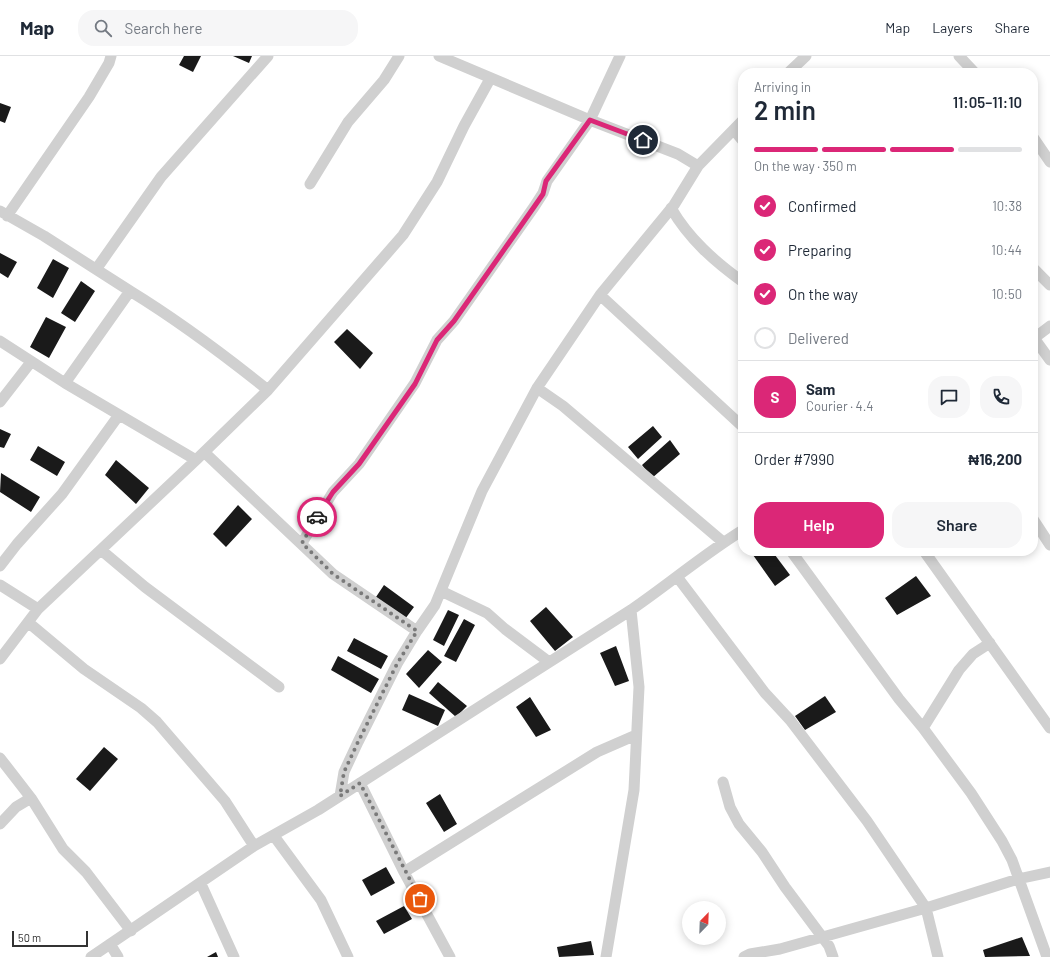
<!DOCTYPE html>
<meta charset="utf-8">
<style>
:root{--surface:#fff;--page:#f6f6f7;--text:#1f2937;--muted:#747a83;--line:#e0e1e3;--accent:#db2777}
body{margin:0;font-family:Barlow,sans-serif;background:var(--page);color:var(--text);height:100vh;display:flex;flex-direction:column;font-size:15px;white-space:nowrap}
*{box-sizing:border-box;margin:0}
p{font-size:13px;color:var(--muted)}
.icon{flex:none;width:22px;height:22px;fill:none;stroke:currentColor;stroke-width:2;stroke-linecap:round;stroke-linejoin:round}
.map{position:relative;flex:1;overflow:hidden}
.panel{position:absolute;left:738px;top:12px;width:300px;height:488px;display:flex;flex-direction:column;background:var(--surface);border-radius:16px;box-shadow:0 2px 10px #0003}
.panel>*{flex:none}
.needle{width:26px;rotate:23deg}
.controls{position:absolute;left:682px;top:845px;display:grid;gap:8px}
.controls a{display:grid;place-items:center;width:44px;height:44px;border-radius:50%;background:var(--surface);box-shadow:0 2px 10px #0003;font-size:20px}
.scale{position:absolute;left:12px;bottom:10px;width:76px;box-sizing:border-box;padding-left:4px;border:2px solid #333;border-top:0;font-size:11px;line-height:14px;white-space:nowrap;color:#333;-webkit-text-stroke:3px #fff;paint-order:stroke}
.pin{position:absolute;display:grid;place-items:center;width:34px;height:34px;color:#fff;margin:-17px;border:2px solid #fff;border-radius:50%;box-shadow:0 1px 4px #0007}
.courier{position:absolute;display:grid;place-items:center;width:40px;height:40px;margin:-20px;border:3px solid #db2777;border-radius:50%;background:#fff;color:#222;box-shadow:0 1px 5px #0007}
.headline em{font-style:normal;font-weight:600}
.headline div{display:flex;flex-direction:column-reverse}
.headline{display:flex;align-items:center;justify-content:space-between;height:68px;padding:0 16px}
h1{font-size:26px;font-weight:600;line-height:30px}
.bar{display:grid;grid-template-columns:repeat(4,1fr);gap:6px 4px;align-content:center;height:48px;padding:0 16px}
.bar i{height:5px;border-radius:3px;background:var(--line)}
.bar .on{background:var(--accent)}
.bar p{grid-column:span 4}
.line{display:flex;align-items:center;gap:10px;padding:0 16px;border-top:1px solid var(--line)}
.line div{flex:1}
.round{display:grid;place-items:center;flex:none;width:42px;height:42px;border-radius:16px;background:var(--page)}
ol{padding:0 16px;list-style:none}
li{display:flex;align-items:center;gap:12px;height:44px}
li p{margin-inline-start:auto}
li .icon{padding:4px;border-radius:50%;background:var(--accent);color:#fff;stroke-width:4}
li:last-child{color:var(--muted)}
li i{width:22px;height:22px;border:2px solid var(--line);border-radius:50%}
.button{display:flex;gap:8px;margin-top:auto;padding:8px 16px}
.button a{flex:1;height:46px;border-radius:16px;background:var(--accent);color:#fff;font-size:16px;font-weight:600;line-height:46px;text-align:center}
.button a+a{background:var(--page);color:var(--text)}
header{display:flex;align-items:center;gap:24px;box-sizing:border-box;height:56px;padding:0 20px;background:var(--surface);border-bottom:1px solid var(--line)}
header strong{font-size:19px}
nav{display:flex;gap:22px;margin-inline-start:auto;font-size:14px}
.search{width:280px;height:36px;background:var(--page);display:flex;align-items:center;gap:10px;box-sizing:border-box;padding:0 14px;border-radius:16px;color:var(--muted);font-size:15px}
.map>svg:first-child{display:block}
</style>
<header>
<strong>Map</strong>
<div class="search"><svg class="icon" aria-label="search" viewBox="0 0 24 24"><circle cx="10" cy="10" r="6"/><path d="M15 15l6 6"/></svg>Search here</div>
<nav><a>Map</a><a>Layers</a><a>Share</a></nav>
</header>
<div class="map">
<svg width="1050" height="901" viewBox="0 0 1050 901">
<rect width="100%" height="100%" fill="#fff"/>
<path fill="#1a1a1a" d="M 184,0 L 201,0 L 193,16 L 179,9 Z
M 233,0 L 252,0 L 249,7 Z
M 0,47 L 11,51 L 5,67 L 0,65 Z
M 0,197 L 17,206 L 8,222 L 0,217 Z
M 53,203 L 69,212 L 53,242 L 37,232 Z
M 81,225 L 95,235 L 75,266 L 61,257 Z
M 46,261 L 66,271 L 49,302 L 30,291 Z
M 347,273 L 373,297 L 360,313 L 334,286 Z
M 653,370 L 662,381 L 638,403 L 628,391 Z
M 0,373 L 11,378 L 4,392 L 0,391 Z
M 670,384 L 680,398 L 652,422 L 642,409 Z
M 38,390 L 65,406 L 57,420 L 30,404 Z
M 116,404 L 149,432 L 136,448 L 105,419 Z
M 1,417 L 40,441 L 31,456 L 0,436 Z
M 238,449 L 252,463 L 226,491 L 213,478 Z
M 761,495 L 772,495 L 790,519 L 775,530 L 753,499 Z
M 916,520 L 931,540 L 897,559 L 885,542 Z
M 384,529 L 414,551 L 405,563 L 376,541 Z
M 546,551 L 573,581 L 555,595 L 530,565 Z
M 448,554 L 459,559 L 444,590 L 433,584 Z
M 464,563 L 475,569 L 456,606 L 444,600 Z
M 354,582 L 388,600 L 381,613 L 347,595 Z
M 616,590 L 629,625 L 615,630 L 600,597 Z
M 428,594 L 442,606 L 419,632 L 406,618 Z
M 338,600 L 379,623 L 371,637 L 331,614 Z
M 438,626 L 467,650 L 456,661 L 429,637 Z
M 409,638 L 445,654 L 438,670 L 402,654 Z
M 825,640 L 836,656 L 805,674 L 795,660 Z
M 530,641 L 551,674 L 536,681 L 516,651 Z
M 104,691 L 118,703 L 90,735 L 76,723 Z
M 440,738 L 457,768 L 444,776 L 426,747 Z
M 386,811 L 395,827 L 371,840 L 362,824 Z
M 404,850 L 412,863 L 384,878 L 376,865 Z
M 1022,881 L 1030,900 L 985,901 L 983,894 Z
M 591,885 L 594,899 L 559,901 L 557,891 Z
M 216,896 L 218,901 L 207,901 Z"/>
<g fill="none" stroke-linecap="round" stroke-linejoin="round">
<path stroke="#d0d0d0" stroke-width="11" d="M 959,0 L 975,17
M 788,17 L 806,0
M 734,74 L 743,85
M 1033,81 L 1050,106
M 698,110 L 743,64
M 310,128 L 348,66 L 384,24 L 399,0
M 671,152 C 689,183 714,205 743,226
M 0,155 L 44,180 L 130,235 L 65,327
M 7,160 L 89,41 L 109,7 L 111,0
M 97,212 L 161,121 L 268,0
M 1033,212 L 1050,229
M 130,235 C 179,265 223,298 268,334
M 600,239 L 743,371
M 1034,282 L 1050,304
M 1033,283 L 1050,270
M 0,285 L 65,327 L 196,404 L 38,553
M 537,332 L 563,350 L 723,486
M 0,346 L 31,306
M 204,396 L 333,518 L 417,575
M 196,404 L 268,334 L 403,179 L 437,126 L 464,70 L 490,23
M 1033,463 L 1050,489
M 302,487 L 333,436 L 359,408 L 415,327 L 437,284 L 454,265 L 534,151 L 543,137 L 547,125 L 590,64 L 620,0
M 101,494 L 145,531 L 279,631
M 791,495 L 899,643 L 923,672 L 971,737 L 1002,785 L 1012,804 L 1047,901
M 924,495 L 1050,672
M 0,510 L 17,488 L 62,438 L 119,359
M 678,522 L 765,637 L 790,664 L 867,765 L 926,852 L 938,901
M 0,529 L 38,553 L 0,603
M 441,535 L 487,557 L 505,573 L 549,606
M 29,567 L 84,613 L 141,652 L 157,666 L 225,745 L 254,790
M 923,672 L 959,614 L 973,598 L 990,587
M 0,702 L 31,742 L 63,793 L 86,816 L 131,875
M 723,726 L 730,751 L 739,768 L 762,796 L 785,831 L 829,890 L 833,901
M 360,727 L 404,816 L 450,901
M 340,740 L 344,716 L 358,686 L 397,608 L 417,575 L 435,549 L 482,435 L 537,332 L 600,239 L 674,149 L 698,110 L 678,98 L 590,64 L 439,0
M 0,768 L 16,751 L 31,742
M 274,780 L 321,844 L 348,901
M 404,816 L 597,696 L 636,679
M 201,828 L 234,901
M 110,888 L 118,901
M 91,901 L 254,790 L 318,754 L 631,554 C 669,528 704,498 743,474
M 606,901 L 634,734 L 639,631 L 631,554
M 744,901 L 750,898 L 780,893 L 926,852 L 1018,823 L 1050,816"/>
</g>
<g fill="none" stroke-linecap="round" stroke-linejoin="round">
<path stroke="#7a7a7a" stroke-width="4" stroke-dasharray="0 7.2" d="M 317,461 L 302,487 L 333,518 L 417,575 L 397,608 L 358,686 L 344,716 L 340,740 L 360,727 L 420,843"/>
<path stroke="#db2777" stroke-width="5" d="M 317,461 L 333,436 L 359,408 L 415,328 L 437,284 L 454,265 L 534,151 L 543,138 L 546,125 L 590,64 L 643,84"/>
</g>
</svg>
<div class="controls">
<a><svg class="needle" viewBox="-14 -14 28 28"><path d="M0-13l5 13h-10z" fill="#e53935"/><path d="M0 13l5-13h-10z" fill="#747a83"/></svg></a>
</div>
<div class="scale">50 m</div>
<div class="pin" style="left:420px;top:843px;background:#ea580c"><svg class="icon" aria-label="bag" viewBox="0 0 24 24"><path d="M5 8h14l-1 12H6zM9 8a3 3 0 0 1 6 0"/></svg></div>
<div class="pin" style="left:643px;top:84px;background:#1f2937"><svg class="icon" aria-label="home" viewBox="0 0 24 24"><path d="M3 11l9-7 9 7M6 9v11h12V9"/></svg></div>
<div class="courier" style="left:317px;top:461px"><svg class="icon" aria-label="car" viewBox="0 0 24 24"><path d="M5 17H2v-5l4-1 3-4h7l3 4 3 1v5h-3M9 17h6M6 11h13"/><circle cx="7" cy="17" r="2"/><circle cx="17" cy="17" r="2"/></svg></div>
<section class="panel">
<div class="headline"><div><h1>2 min</h1><p>Arriving in</p></div><em>11:05–11:10</em></div>
<div class="bar"><i class="on"></i><i class="on"></i><i class="on"></i><i></i><p>On the way · 350 m</p></div>
<ol>
<li><svg class="icon" aria-label="check" viewBox="0 0 24 24"><path d="M5 12l5 5 9-10"/></svg>Confirmed<p>10:38</p></li>
<li><svg class="icon" aria-label="check" viewBox="0 0 24 24"><path d="M5 12l5 5 9-10"/></svg>Preparing<p>10:44</p></li>
<li><svg class="icon" aria-label="check" viewBox="0 0 24 24"><path d="M5 12l5 5 9-10"/></svg>On the way<p>10:50</p></li>
<li><i></i>Delivered</li>
</ol>
<div class="line" style="height:72px"><b class="round" style="background:var(--accent);color:#fff">S</b><div><b>Sam</b><p>Courier · 4.4</p></div><a class="round"><svg class="icon" aria-label="chat" viewBox="0 0 24 24"><path d="M4 5h16v11H9l-5 4z"/></svg></a><a class="round"><svg class="icon" aria-label="phone" viewBox="0 0 24 24"><path d="M5 4h4l2 5-3 2q2 4 5 5l2-3 5 2v4C11 20 4 13 5 4z"/></svg></a></div>
<div class="line" style="height:52px"><div>Order #7990</div><b>₦16,200</b></div>
<div class="button"><a>Help</a><a>Share</a></div>
</section>
</div>
